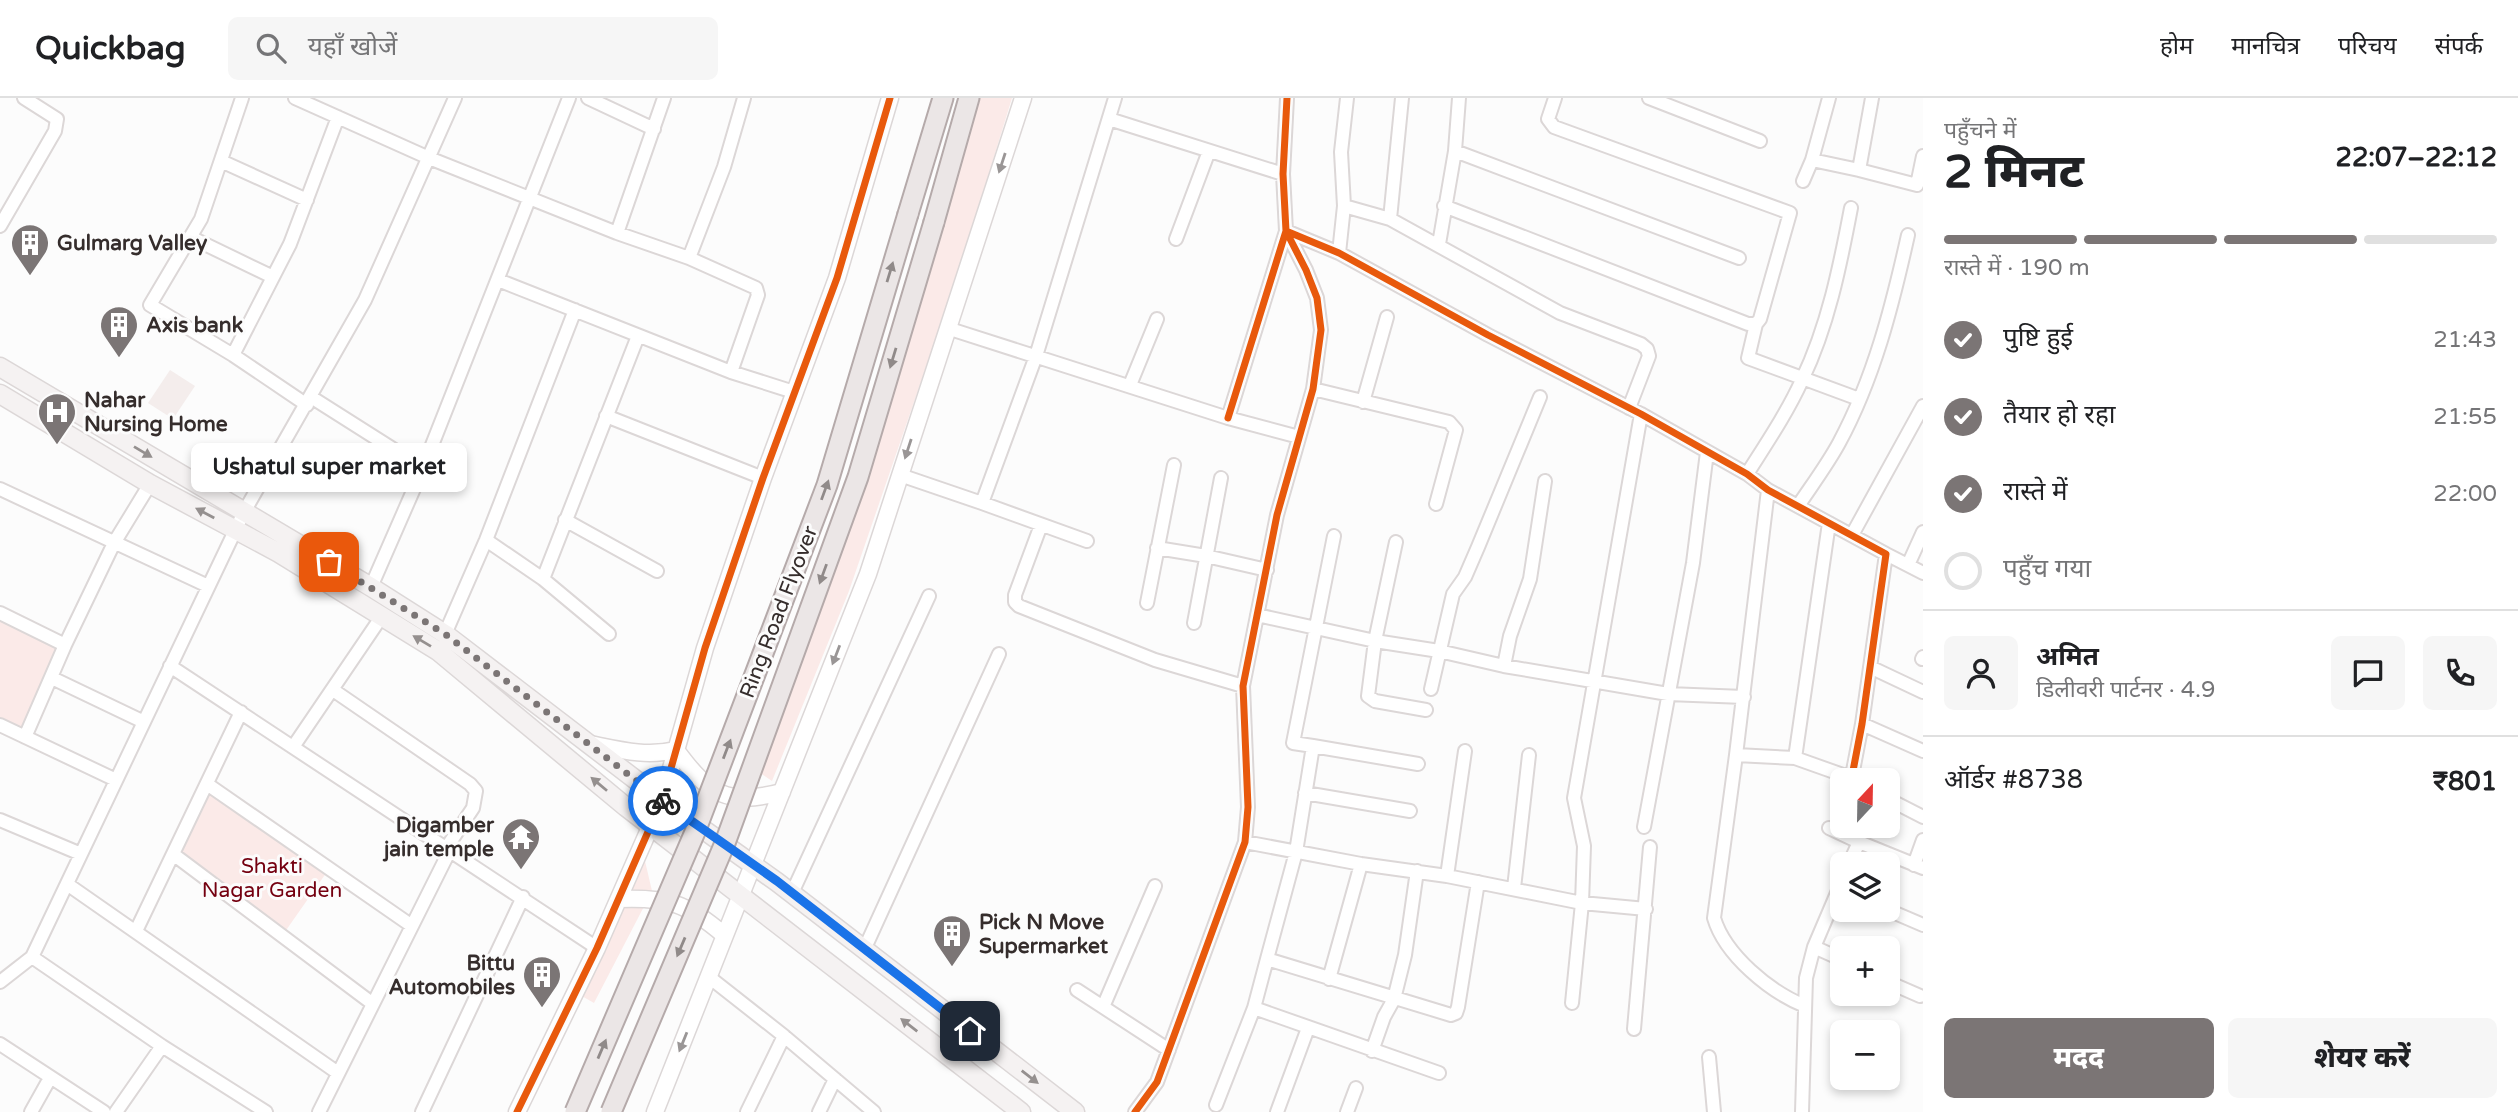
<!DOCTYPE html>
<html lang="hi">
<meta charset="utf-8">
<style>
:root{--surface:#fff;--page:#f6f6f6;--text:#202124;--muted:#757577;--line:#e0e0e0;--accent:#7b7575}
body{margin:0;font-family:"Varela Round","Noto Sans Devanagari",sans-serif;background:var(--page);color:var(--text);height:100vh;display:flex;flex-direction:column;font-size:26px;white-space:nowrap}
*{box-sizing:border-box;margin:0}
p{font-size:23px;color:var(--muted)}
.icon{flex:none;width:38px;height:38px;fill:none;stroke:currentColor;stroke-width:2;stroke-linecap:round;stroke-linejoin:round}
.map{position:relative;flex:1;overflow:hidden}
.side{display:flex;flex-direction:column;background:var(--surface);width:595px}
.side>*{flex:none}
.needle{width:46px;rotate:22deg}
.tools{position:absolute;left:1830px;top:670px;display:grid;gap:14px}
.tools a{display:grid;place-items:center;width:70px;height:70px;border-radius:10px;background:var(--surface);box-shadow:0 4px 10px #0003;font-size:35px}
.pin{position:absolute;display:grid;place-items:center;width:60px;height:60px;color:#fff;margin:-30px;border-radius:14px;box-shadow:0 4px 10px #0006}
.courier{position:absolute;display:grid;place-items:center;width:70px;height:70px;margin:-35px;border:5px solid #1a73e8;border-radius:50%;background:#fff;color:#222;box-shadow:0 2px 9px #0007}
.bubble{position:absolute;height:49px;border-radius:10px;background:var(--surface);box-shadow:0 4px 10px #0003;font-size:23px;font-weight:800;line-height:49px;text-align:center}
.headline em{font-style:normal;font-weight:800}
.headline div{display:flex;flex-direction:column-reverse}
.headline{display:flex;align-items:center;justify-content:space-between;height:119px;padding:0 21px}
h1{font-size:46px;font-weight:800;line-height:52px}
.bar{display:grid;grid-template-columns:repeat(4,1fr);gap:10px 7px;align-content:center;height:84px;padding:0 21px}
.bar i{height:9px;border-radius:5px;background:var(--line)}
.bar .selected{background:var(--accent)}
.bar p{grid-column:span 4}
.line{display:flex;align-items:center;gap:18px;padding:0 21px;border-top:2px solid var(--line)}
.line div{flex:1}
.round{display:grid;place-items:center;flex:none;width:74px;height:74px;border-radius:10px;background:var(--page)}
ol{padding:0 21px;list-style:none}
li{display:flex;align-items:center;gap:21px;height:77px}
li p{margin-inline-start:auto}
li .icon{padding:7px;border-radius:50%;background:var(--accent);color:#fff;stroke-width:4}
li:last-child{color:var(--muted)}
li i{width:38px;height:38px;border:4px solid var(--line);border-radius:50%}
.primary-button{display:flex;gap:14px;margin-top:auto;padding:14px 21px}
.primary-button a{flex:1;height:80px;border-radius:10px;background:var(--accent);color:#fff;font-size:28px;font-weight:800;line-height:80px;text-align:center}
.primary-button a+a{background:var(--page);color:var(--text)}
header{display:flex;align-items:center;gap:42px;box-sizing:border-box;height:98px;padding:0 35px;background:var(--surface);border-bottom:2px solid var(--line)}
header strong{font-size:33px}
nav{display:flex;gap:38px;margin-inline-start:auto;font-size:24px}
.search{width:490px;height:63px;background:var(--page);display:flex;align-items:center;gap:18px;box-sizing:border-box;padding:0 24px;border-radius:10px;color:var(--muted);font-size:26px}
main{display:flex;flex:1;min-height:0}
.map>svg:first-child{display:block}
</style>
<header>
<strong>Quickbag</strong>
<div class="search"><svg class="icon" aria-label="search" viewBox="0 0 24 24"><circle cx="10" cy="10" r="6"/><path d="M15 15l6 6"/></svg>यहाँ खोजें</div>
<nav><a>होम</a><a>मानचित्र</a><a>परिचय</a><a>संपर्क</a></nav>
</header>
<main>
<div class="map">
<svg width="1923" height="1014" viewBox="0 0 1923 1014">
<rect width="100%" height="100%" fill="#fcfcfc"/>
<path fill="#f4edec" d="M 170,272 L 195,288 L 173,321 L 148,305 Z"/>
<path fill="#fbeae8" d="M 979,0 L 1012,0 L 959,173 L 849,493 L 772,683 L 757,673 L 935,146 Z
M 0,515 L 65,547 L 25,639 L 0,627 Z
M 207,686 L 329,771 L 282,838 L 173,756 Z
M 645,763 L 652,793 L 594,905 L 580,897 Z"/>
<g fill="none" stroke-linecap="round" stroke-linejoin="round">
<defs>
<path id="minor" d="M 242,0 L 201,121 L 150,207 L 233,257 L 307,307
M 295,0 L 429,60 L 617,135 L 689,160 L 756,190 L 758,197 L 731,274
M 588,0 L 654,31
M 1402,0 L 1390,121 L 1560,215 L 1641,246 L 1647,251 L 1649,258 L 1629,310
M 1649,0 L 1760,43
M 1109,21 L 1283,76
M 1455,53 L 1739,160
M 1812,62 L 1859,72 L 1872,0
M 221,63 L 307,102
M 1859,72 L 1917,87 L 1923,58
M 1803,83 L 1812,62 L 1829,0
M 1344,108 L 1390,121
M 1444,108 L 1748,226 L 1756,226 L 1760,221 L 1790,115 L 1554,29 L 1548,21 L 1555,0
M 0,128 L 55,33 L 57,21 L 24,0
M 617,135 L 664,0
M 190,139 L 273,179
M 1176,141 L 1209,53
M 1439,146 L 1455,53 L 1459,0
M 1339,155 L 1344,108 L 1341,54 L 1347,0
M 689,160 L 724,69 L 744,0
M 498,182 L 731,274 L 794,294
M 1756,226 L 1748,260 L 1859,301
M 947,230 L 1228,320 L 1299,339
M 233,257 L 290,146 L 338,19
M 1130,287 L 1157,221
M 1313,291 L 1449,324 L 1456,332 L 1436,406
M 311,299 L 423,370
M 1363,304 L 1387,219
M 606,318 L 763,380
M 1228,320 L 1286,133 L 1339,155 L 1488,237 L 1641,316 L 1747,376 L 1768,392 L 1886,456 L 1862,626 L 1852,678
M 1747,376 C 1766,346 1787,315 1802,282 C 1828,228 1840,168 1851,110
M 900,377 L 982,405 L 1036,258 L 1115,0
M 0,391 L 208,488
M 1768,392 L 1736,657 L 1714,820 C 1725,857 1770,894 1805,908
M 982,405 L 1087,443
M 1798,408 C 1812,387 1827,367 1839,345 C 1874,280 1892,209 1908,137
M 565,422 L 657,473
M 1041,427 L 1015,497 L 1015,504 L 1019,508 L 1155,562 L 1243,588
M 1852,437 L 1923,308
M 486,442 L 543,481 L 609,536
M 1396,444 L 1375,543 L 1368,598 L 1375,603 L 1426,612
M 1157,450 L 1206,458 L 1267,472
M 1886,456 L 1923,475
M 1908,467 L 1923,434
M 543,481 L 638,238
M 371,489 L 423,370 L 569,0
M 1147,505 L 1174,367
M 0,515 L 65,547
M 1257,517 L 1375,543 L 1439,553 L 1504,568 L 1668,596 L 1744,599
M 1194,525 L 1221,380
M 445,536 L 486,442 L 575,212
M 1922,561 L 1923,559
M 170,568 L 597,850
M 1504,568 L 1510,538 L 1530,481 L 1545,383
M 1870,569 L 1923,594
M 52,580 L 144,624
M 1431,591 L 1453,496 L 1465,479 L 1478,449 L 1540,299
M 333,592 L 470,686 L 476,693 L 473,710 L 447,749
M 1862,626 L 1923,653
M 0,627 L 116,682
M 25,639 L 65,547 L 114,445 L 150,386
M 1313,648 L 1293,645 L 1334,438
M 293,649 L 382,518
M 1465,653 L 1447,778 L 1582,805 L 1646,811
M 1736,657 L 1795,660 L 1829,425
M 1795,660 L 1857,682
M 207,686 L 412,828
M 1305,695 L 1410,713
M 1888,701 L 1923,719
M 0,722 L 81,756
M 1644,729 L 1693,465 L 1707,354
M 1829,730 L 1859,744 L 1923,770
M 1245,744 L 1361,766 L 1447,778
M 173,756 L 373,906
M 1849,766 L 1859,744
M 1914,767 L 1923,742
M 67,786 L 338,975
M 1514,790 L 1529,657
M 792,795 L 929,498
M 1888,812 L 1923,827
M 136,833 L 241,614
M 1814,849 L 1843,862
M 864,852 L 999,556
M 32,859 L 162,948 L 266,1014
M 1267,861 L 1451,917 L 1456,915 L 1458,909 L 1478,784
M 709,879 L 784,938 L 874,1014
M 1329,881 L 1361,766
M 0,884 L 32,859 L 244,414 L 365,202 L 455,0
M 1888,884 L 1920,898
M 1077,892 L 1169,952
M 1572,905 L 1582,805 L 1584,748 L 1574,700 L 1641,316
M 1103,909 L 1155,788
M 1254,910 L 1439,975
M 1634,931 L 1650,749
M 0,946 L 104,1014
M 1372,953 L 1384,919 L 1394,901 L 1405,857 L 1417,773
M 1709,959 L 1714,1014
M 1216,1007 L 1254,910 L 1267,861 L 1296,754 L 1313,648 L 1418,666
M 31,1014 L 50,980
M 116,1014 L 162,948
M 319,1014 L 450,752
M 422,1014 L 523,799
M 747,1014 L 784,938
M 819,1014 L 835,981
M 1135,1014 L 1157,984 L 1245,744 L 1248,709 L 1243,588 L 1277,417 L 1313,291 L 1321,232 L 1317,200 L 1306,172 L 1286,133 L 1283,76 L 1287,0
M 1277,1014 L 1308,930
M 1347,1014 L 1356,990
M 1802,1014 L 1806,880 L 1814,849 L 1843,781"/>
<path id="tertiary" d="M 590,646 C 620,652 646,659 676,652 C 709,697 727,708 782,694
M 619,801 C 667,799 687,805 724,837
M 517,1014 L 597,850 L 662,702 L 705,550 L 763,380 L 837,180 L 890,0
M 655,1014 L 868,476 L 1023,0"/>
<path id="secondary" d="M 0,269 L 371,489 L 445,536 L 662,702 L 777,784 L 1075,1014
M 0,296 L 150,386 L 279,455 L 438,553 L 626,709 L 1021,1014"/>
<path id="primary" d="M 908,116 L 943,0
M 934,124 L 969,0"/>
</defs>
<use href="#minor" stroke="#dcd7d7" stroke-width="16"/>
<use href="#tertiary" stroke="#dcd7d7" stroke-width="19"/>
<use href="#secondary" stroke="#dcd7d7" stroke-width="21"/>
<use href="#primary" stroke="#b5aaaa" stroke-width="23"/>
<use href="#minor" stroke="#fff" stroke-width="12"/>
<use href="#tertiary" stroke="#fff" stroke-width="16"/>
<use href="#secondary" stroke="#f5f2f2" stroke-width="18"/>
<use href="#primary" stroke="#ebe6e6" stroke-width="19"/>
<defs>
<path id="primary-bridge" d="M 575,1014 L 695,734 L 827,387 L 908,116
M 611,1014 L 725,745 L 858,379 L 934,124"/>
</defs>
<use href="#primary-bridge" stroke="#b5aaaa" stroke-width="23" stroke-linecap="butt"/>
<use href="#primary-bridge" stroke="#ebe6e6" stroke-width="19"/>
<defs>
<path id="cycleway" d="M 1228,320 L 1286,133 L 1339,155 L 1488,237 L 1641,316 L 1747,376 L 1768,392 L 1886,456 L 1862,626 L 1852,678
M 517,1014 L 597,850 L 662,702 L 705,550 L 763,380 L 837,180 L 890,0
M 1135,1014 L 1157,984 L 1245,744 L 1248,709 L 1243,588 L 1277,417 L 1313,291 L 1321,232 L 1317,200 L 1306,172 L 1286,133 L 1283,76 L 1287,0"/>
</defs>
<use href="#cycleway" stroke="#fcfcfc" stroke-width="11"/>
<use href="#cycleway" stroke="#e8590c" stroke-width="7"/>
</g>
<defs><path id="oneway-solid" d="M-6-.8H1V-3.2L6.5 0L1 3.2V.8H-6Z" transform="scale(1.75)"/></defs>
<g fill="#9a9696">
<use href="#oneway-solid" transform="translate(1002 65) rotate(108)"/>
<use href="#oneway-solid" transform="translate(908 351) rotate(108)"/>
<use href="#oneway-solid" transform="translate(836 557) rotate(111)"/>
<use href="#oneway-solid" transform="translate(683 944) rotate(112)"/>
</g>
<g fill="#908a89">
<use href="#oneway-solid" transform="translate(890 174) rotate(-73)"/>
<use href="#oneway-solid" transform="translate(893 260) rotate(107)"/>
<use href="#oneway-solid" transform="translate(825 392) rotate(-70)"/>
<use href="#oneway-solid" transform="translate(823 476) rotate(110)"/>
<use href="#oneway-solid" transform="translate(727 651) rotate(-69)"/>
<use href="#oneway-solid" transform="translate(681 849) rotate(113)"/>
<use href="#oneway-solid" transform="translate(602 951) rotate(-67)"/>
</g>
<g fill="#95908f">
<use href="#oneway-solid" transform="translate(143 354) rotate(31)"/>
<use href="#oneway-solid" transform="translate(205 415) rotate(-152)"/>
<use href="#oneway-solid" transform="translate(422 543) rotate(-149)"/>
<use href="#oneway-solid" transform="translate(599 686) rotate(-140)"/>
<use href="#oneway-solid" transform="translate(909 927) rotate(-142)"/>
<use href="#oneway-solid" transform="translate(1030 979) rotate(38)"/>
</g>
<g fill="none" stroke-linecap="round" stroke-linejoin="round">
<path stroke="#7b7575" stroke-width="7" stroke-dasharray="0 12.6" d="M 329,464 L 445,536 L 663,703"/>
<path stroke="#1a73e8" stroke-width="9" d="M 663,703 L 777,783 L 970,933"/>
</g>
<defs>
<symbol id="building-pin" viewBox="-11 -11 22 30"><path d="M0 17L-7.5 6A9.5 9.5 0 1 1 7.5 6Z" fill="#7b7575" stroke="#fcfcfc"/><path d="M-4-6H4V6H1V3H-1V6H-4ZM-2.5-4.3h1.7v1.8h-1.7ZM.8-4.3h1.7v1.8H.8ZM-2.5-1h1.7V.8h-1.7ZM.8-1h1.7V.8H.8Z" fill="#fff"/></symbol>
<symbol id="hospital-pin" viewBox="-11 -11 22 30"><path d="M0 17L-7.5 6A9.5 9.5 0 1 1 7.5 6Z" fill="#7b7575" stroke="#fcfcfc"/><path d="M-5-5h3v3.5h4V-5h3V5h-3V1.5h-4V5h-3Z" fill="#fff"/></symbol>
<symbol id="temple-pin" viewBox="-11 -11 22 30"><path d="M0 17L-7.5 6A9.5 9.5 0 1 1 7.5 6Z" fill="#7b7575" stroke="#fcfcfc"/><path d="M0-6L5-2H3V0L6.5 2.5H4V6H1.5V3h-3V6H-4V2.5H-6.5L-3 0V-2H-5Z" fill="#fff"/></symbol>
</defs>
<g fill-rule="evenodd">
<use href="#building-pin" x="8" y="123" width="44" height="60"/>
<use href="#building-pin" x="97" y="205" width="44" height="60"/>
<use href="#hospital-pin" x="35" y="292" width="44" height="60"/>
<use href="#temple-pin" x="499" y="717" width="44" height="60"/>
<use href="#building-pin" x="930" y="814" width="44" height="60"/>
<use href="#building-pin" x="520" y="855" width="44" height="60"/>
</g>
<g text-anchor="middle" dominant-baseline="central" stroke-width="6" stroke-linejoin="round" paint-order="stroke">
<g font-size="21" font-weight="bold" fill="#352d2c" stroke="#fcfcfc" text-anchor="start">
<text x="57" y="145">Gulmarg Valley</text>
<text x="146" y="227">Axis bank</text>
<text x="84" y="302">Nahar<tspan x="84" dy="24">Nursing Home</tspan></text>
<text x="494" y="727" text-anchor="end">Digamber<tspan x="494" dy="24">jain temple</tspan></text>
<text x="979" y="824">Pick N Move<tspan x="979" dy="24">Supermarket</tspan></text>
<text x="515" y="865" text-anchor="end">Bittu<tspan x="515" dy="24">Automobiles</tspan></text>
</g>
<g font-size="21" fill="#352d2c" stroke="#fcfcfc">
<text transform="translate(779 514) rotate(-69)">Ring Road Flyover</text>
</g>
<g font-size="21" fill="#740010" stroke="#fcfcfc">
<text x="272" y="768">Shakti<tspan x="272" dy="24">Nagar Garden</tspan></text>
</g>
</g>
</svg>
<div class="tools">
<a><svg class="needle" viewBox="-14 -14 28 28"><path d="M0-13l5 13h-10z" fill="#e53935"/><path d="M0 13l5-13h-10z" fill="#757577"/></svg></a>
<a><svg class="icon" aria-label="layers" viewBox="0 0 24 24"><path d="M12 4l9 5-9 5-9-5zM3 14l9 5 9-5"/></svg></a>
<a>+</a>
<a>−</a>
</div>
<div class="pin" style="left:329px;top:464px;background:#ea580c"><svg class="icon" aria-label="bag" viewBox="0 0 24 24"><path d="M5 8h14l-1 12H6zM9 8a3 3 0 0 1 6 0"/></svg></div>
<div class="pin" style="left:970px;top:933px;background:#1f2937"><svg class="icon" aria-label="home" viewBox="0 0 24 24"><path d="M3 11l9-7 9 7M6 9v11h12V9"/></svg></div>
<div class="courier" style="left:663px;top:703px"><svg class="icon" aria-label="bike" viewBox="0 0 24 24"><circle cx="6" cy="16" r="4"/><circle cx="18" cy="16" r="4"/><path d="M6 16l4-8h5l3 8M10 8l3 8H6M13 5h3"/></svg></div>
<div class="bubble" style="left:191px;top:345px;width:276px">Ushatul super market</div>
</div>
<section class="side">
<div class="headline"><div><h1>2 मिनट</h1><p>पहुँचने में</p></div><em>22:07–22:12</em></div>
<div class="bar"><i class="selected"></i><i class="selected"></i><i class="selected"></i><i></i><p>रास्ते में · 190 m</p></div>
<ol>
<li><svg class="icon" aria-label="check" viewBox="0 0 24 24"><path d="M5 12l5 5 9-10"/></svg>पुष्टि हुई<p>21:43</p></li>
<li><svg class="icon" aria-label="check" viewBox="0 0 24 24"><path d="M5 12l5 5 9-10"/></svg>तैयार हो रहा<p>21:55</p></li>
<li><svg class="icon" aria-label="check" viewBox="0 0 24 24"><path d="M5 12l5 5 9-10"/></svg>रास्ते में<p>22:00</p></li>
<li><i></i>पहुँच गया</li>
</ol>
<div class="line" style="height:126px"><a class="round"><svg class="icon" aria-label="person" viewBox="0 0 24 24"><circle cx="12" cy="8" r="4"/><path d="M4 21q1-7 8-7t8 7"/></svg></a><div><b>अमित</b><p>डिलीवरी पार्टनर · 4.9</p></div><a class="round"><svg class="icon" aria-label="chat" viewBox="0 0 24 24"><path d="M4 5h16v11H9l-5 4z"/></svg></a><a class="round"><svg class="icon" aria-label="phone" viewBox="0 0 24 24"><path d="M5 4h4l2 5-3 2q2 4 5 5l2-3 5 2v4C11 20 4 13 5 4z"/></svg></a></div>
<div class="line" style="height:91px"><div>ऑर्डर #8738</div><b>₹801</b></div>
<div class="primary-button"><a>मदद</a><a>शेयर करें</a></div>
</section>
</main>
